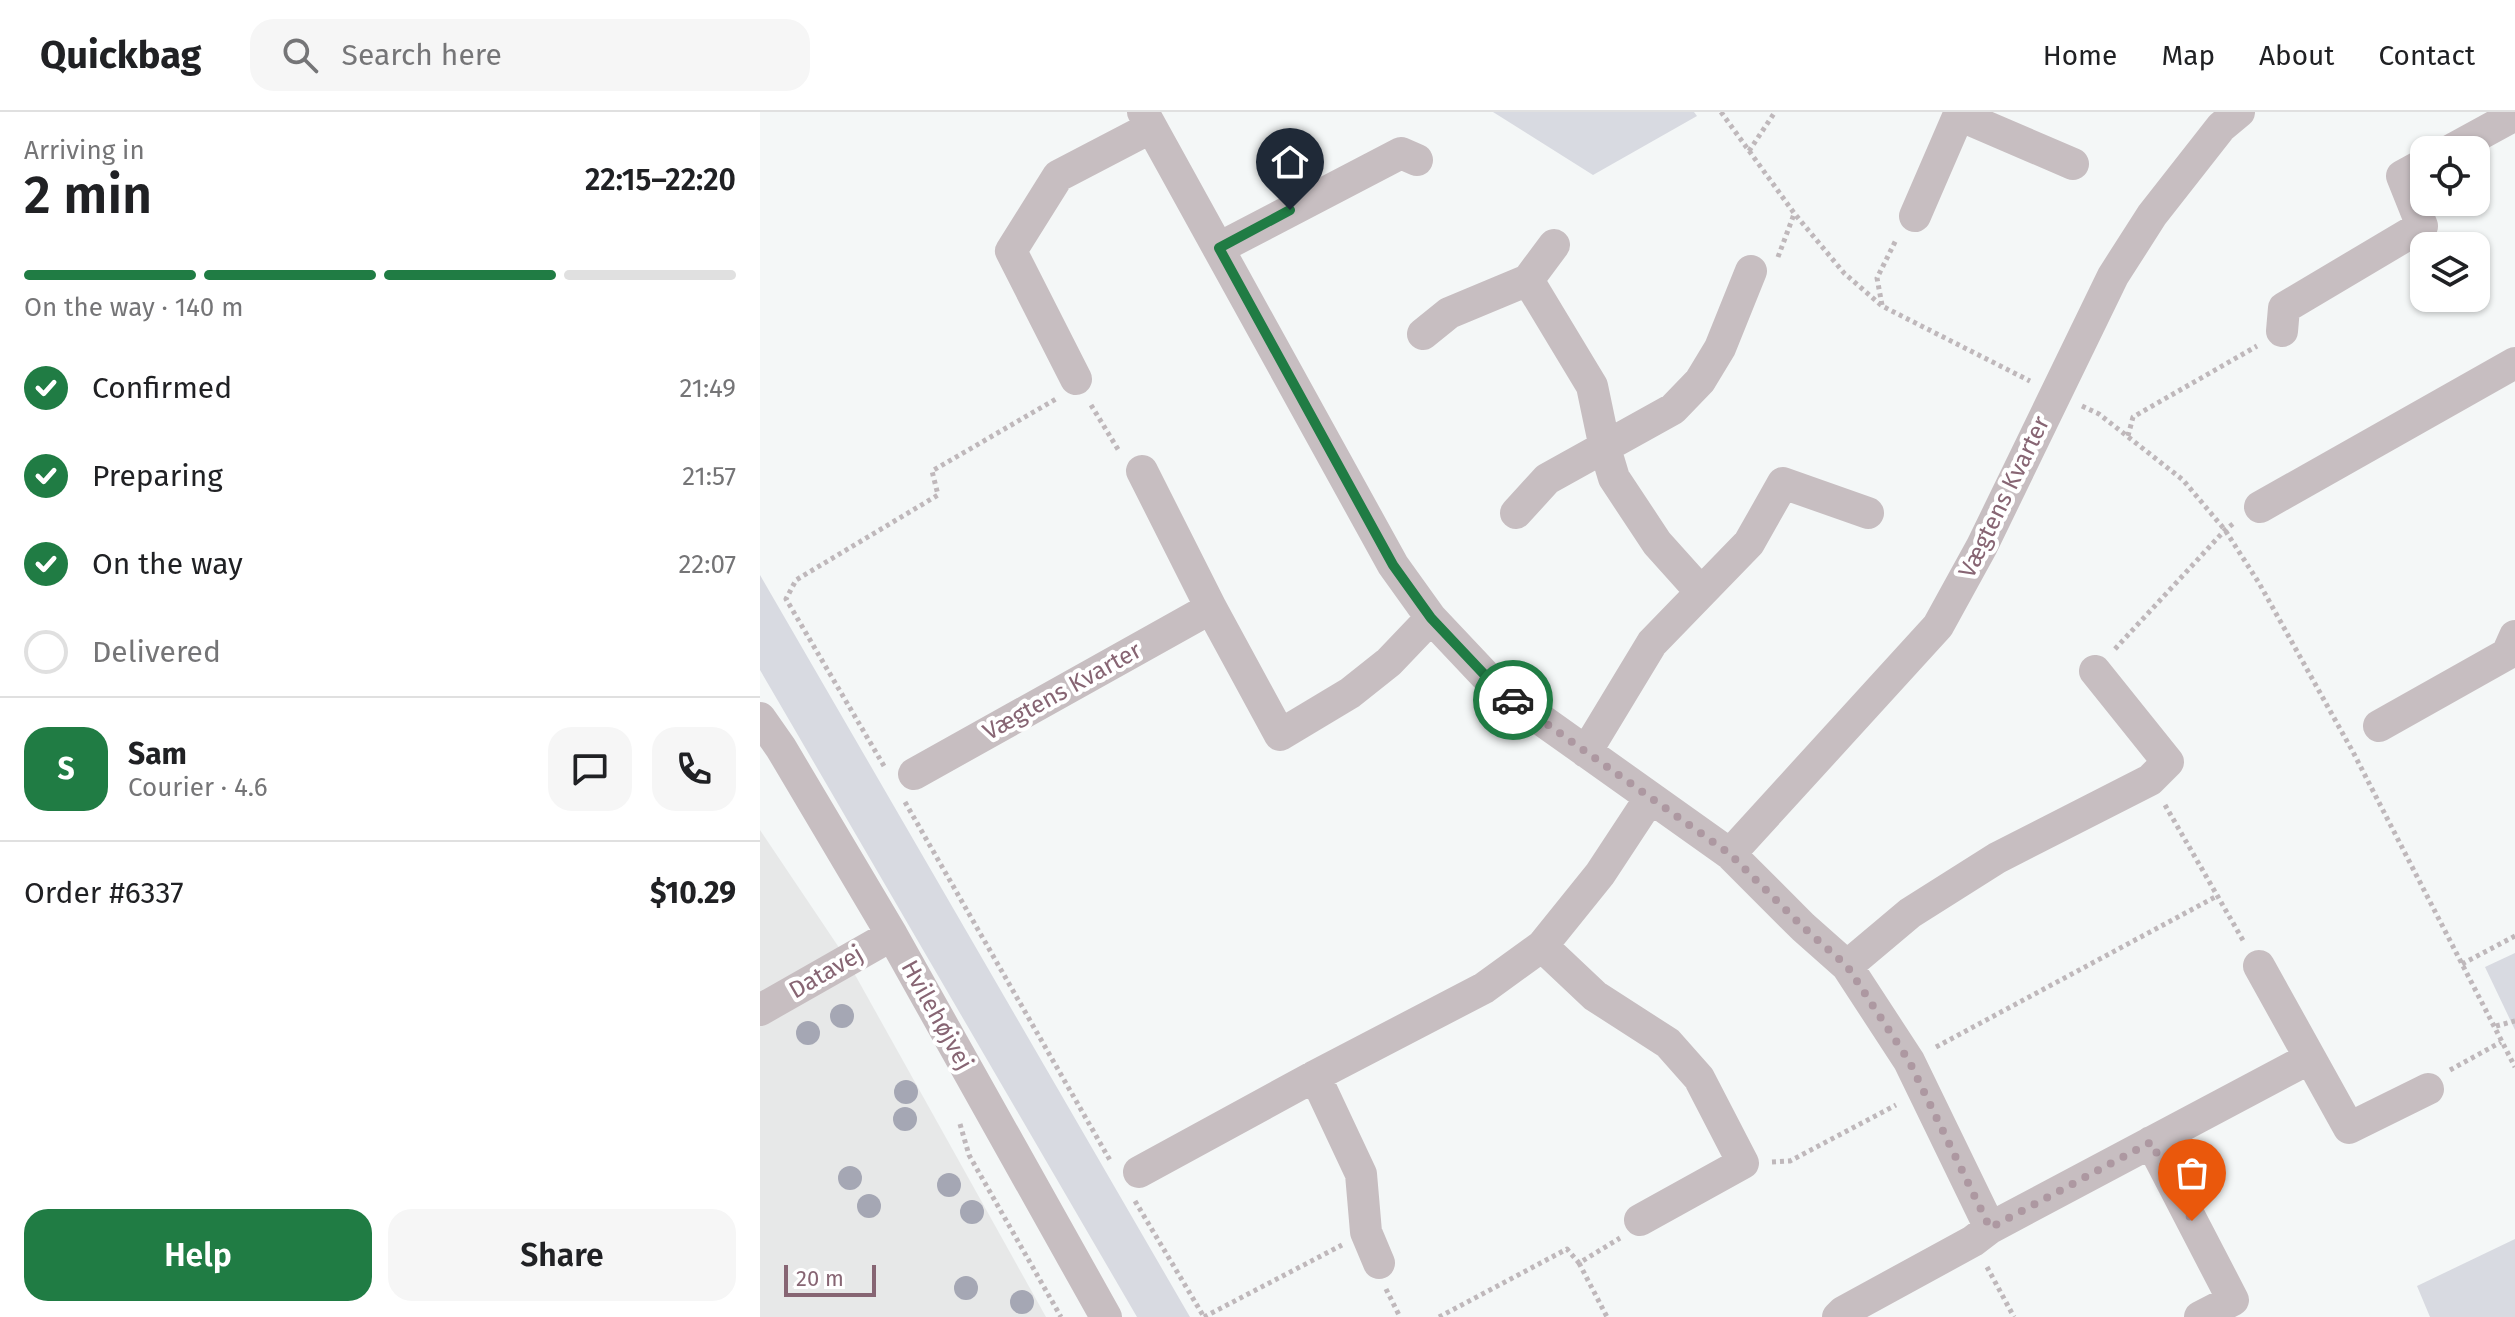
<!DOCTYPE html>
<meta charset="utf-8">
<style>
:root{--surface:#fff;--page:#f6f6f6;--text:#202124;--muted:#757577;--line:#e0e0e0;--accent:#207c44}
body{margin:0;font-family:"Fira Sans",sans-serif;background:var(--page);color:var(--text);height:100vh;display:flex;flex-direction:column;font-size:30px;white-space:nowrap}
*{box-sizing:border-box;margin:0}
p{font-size:26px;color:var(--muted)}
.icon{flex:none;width:44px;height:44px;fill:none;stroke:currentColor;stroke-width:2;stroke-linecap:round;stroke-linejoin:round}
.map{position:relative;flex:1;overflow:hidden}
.drawer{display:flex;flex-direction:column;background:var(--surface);width:760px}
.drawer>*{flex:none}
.buttons{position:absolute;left:1650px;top:24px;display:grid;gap:16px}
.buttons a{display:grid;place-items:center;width:80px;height:80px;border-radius:16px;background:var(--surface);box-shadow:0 2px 6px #0004;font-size:40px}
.scale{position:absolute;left:24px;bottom:20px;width:92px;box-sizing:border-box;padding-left:8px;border:4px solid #876573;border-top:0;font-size:22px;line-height:28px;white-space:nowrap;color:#876573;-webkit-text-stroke:6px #fff;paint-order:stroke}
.pin{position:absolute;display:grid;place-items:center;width:68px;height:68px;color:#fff;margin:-82px -34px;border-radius:50% 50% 50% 0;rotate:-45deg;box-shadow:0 0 8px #0007}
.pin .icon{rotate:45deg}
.courier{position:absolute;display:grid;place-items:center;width:80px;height:80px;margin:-40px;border:6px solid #207c44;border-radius:50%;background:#fff;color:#222;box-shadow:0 2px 10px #0007}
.head em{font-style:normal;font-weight:600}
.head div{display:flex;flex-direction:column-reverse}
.head{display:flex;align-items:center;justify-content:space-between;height:136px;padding:0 24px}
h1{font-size:52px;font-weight:600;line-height:60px}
.bar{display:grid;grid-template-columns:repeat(4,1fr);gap:12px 8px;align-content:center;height:96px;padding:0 24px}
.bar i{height:10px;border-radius:6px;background:var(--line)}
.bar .current{background:var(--accent)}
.bar p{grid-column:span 4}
.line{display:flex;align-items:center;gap:20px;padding:0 24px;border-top:2px solid var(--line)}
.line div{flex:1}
.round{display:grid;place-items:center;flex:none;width:84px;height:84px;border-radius:24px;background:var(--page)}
ol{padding:0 24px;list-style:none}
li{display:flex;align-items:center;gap:24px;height:88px}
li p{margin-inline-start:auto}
li .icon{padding:8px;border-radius:50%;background:var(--accent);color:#fff;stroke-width:4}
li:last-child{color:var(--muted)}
li i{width:44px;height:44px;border:4px solid var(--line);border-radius:50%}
.action{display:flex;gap:16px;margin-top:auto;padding:16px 24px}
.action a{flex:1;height:92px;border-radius:24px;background:var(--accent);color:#fff;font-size:32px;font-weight:600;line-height:92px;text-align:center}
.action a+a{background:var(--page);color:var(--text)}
header{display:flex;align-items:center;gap:48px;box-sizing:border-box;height:112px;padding:0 40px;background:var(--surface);border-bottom:2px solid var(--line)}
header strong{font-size:38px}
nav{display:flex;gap:44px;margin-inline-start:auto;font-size:28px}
.search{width:560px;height:72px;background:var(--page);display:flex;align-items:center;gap:20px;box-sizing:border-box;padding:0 28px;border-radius:24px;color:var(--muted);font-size:30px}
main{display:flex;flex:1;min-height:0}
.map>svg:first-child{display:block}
</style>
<header>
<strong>Quickbag</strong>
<div class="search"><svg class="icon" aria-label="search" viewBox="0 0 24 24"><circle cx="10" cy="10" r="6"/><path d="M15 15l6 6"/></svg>Search here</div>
<nav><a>Home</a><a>Map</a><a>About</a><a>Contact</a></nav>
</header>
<main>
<section class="drawer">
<div class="head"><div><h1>2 min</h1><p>Arriving in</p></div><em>22:15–22:20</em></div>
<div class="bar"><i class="current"></i><i class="current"></i><i class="current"></i><i></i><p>On the way · 140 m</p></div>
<ol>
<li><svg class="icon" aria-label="check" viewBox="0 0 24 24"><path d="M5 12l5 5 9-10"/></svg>Confirmed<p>21:49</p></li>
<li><svg class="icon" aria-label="check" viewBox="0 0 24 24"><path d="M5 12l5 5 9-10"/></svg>Preparing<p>21:57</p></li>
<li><svg class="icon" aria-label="check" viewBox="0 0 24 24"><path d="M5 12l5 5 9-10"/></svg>On the way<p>22:07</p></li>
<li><i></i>Delivered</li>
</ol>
<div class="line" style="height:144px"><b class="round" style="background:var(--accent);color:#fff">S</b><div><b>Sam</b><p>Courier · 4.6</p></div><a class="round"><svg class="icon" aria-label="chat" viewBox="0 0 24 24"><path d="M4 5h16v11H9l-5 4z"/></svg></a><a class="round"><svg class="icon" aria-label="phone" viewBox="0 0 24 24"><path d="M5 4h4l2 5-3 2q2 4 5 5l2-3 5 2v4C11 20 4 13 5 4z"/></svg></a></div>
<div class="line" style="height:104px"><div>Order #6337</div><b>$10.29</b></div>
<div class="action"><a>Help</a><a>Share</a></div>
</section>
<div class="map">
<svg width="1755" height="1205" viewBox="0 0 1755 1205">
<rect width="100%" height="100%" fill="#f4f7f7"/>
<path fill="#e7e8e8" d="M 0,718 L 84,843 L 286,1205 L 0,1205 Z"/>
<path fill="#d8dae1" d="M 733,0 L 934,0 L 937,4 L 833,63 Z
M 0,463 L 430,1205 L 377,1205 L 0,558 Z
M 1755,841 L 1755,918 L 1725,855 Z
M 1755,1127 L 1755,1205 L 1670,1205 L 1657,1174 Z"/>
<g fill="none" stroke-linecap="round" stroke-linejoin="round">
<path stroke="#bfb8bb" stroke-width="5" stroke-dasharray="4 4" stroke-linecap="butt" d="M 961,0 L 1034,101 L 1084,161 L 1122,194 L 1270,269
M 989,39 L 1015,0
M 1018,145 L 1034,102
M 1122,193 L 1117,166 L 1136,128
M 331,293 L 359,339
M 1322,294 L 1339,302 L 1423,368 L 1465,418 L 1499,471 L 1593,640 L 1755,955
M 1368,324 L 1373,305 L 1497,234
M 1355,537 L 1465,418 L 1474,411
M 124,654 L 26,487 L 36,468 L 178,383 L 172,359 L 296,287
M 145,690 L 351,1050
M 1405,693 L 1484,830
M 1702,852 L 1755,824
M 1736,914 L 1755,909
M 1176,935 L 1457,784
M 1690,958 L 1741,930
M 200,1012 L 209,1043 L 301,1205
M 1012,1050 L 1030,1049 L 1136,993
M 375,1089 L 444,1205
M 819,1151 L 847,1205
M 1227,1155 L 1254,1205
M 626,1177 L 640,1205
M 444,1205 L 582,1133
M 679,1205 L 807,1137 L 819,1151 L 860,1126"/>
<path stroke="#c7bec1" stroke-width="32" d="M 383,0 L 633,453 L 671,506 L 738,577 L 970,742 L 1043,815 L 1087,854 L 1149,949 L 1230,1116
M 1199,3 L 1313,52
M 1691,38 L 1755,3
M 1155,104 L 1200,0
M 459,136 L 641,41 L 657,48
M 768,168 L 832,274 L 845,336 L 854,366 L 897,431 L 941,480
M 1522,219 L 1524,196 L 1662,114 L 1642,64 L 1664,52
M 663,222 L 689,201 L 768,168 L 794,133
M 316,267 L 251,139 L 298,64 L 390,16
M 382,359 L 451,496 L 520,623 L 590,581 L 629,550 L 671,506
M 1500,395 L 1755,251
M 756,401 L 787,367 L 913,297 L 940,269 L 960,236 L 991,159
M 0,606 L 21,636 L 132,823 L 346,1205
M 1619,614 L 1747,542 L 1755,524
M 826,640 L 892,531 L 989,431 L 1023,371 L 1108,401
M 154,662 L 451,496
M 970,742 L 1178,514 L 1222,434 L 1353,164 L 1392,103 L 1461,15 L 1479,0
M 782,834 L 835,884 L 908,931 L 939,966 L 983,1051 L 880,1108
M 1087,854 L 1150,801 L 1237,746 L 1390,668 L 1408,650 L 1335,559
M 1499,854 L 1589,1016 L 1668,977
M 0,898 L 132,823
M 555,964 L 601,1062 L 606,1120 L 619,1151
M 1391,1030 L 1473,1188 L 1440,1205
M 379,1060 L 555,964 L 724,876 L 782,834 L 840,762 L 890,686
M 1078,1205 L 1083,1200 L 1213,1129 L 1230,1116 L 1550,946"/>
</g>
<g fill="#a5a7b4">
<circle cx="82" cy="904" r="12"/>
<circle cx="48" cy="921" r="12"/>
<circle cx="146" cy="980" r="12"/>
<circle cx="145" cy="1007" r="12"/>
<circle cx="90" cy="1066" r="12"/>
<circle cx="189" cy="1073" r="12"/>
<circle cx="109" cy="1094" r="12"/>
<circle cx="212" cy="1100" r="12"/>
<circle cx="206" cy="1176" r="12"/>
<circle cx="262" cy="1190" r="12"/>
</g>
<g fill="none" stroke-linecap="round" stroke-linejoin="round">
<path stroke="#ad98a1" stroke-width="8" stroke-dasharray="0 14.4" d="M 753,588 L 970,742 L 1043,815 L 1087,854 L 1149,949 L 1230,1116 L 1391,1030 L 1432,1109"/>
<path stroke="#207c44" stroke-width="10" d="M 530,98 L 459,136 L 633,453 L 671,506 L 738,577 L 753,588"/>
</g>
<g text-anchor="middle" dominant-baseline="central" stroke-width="8" stroke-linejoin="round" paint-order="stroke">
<g font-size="24" fill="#876573" stroke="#fff">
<text transform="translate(1244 385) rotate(-64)">Vægtens Kvarter</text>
<text transform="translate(302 579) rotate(-29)">Vægtens Kvarter</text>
<text transform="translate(66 860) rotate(-30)">Datavej</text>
<text transform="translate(177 903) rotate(61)">Hvilehøjvej</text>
</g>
</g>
</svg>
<div class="buttons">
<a><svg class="icon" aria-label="locate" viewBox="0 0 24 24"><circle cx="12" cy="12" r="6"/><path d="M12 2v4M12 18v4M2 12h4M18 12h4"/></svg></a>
<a><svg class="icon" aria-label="layers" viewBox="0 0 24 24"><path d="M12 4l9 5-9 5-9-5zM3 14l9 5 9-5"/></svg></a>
</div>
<div class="scale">20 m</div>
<div class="pin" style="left:1432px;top:1109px;background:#ea580c"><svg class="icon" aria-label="bag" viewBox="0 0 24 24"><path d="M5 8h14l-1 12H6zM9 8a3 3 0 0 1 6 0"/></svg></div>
<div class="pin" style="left:530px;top:98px;background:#1f2937"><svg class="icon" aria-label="home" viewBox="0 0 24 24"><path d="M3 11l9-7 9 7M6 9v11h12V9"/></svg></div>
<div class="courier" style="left:753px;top:588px"><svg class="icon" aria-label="car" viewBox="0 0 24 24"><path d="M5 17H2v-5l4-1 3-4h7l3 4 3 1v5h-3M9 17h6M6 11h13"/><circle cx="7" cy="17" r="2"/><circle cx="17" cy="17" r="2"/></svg></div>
</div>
</main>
